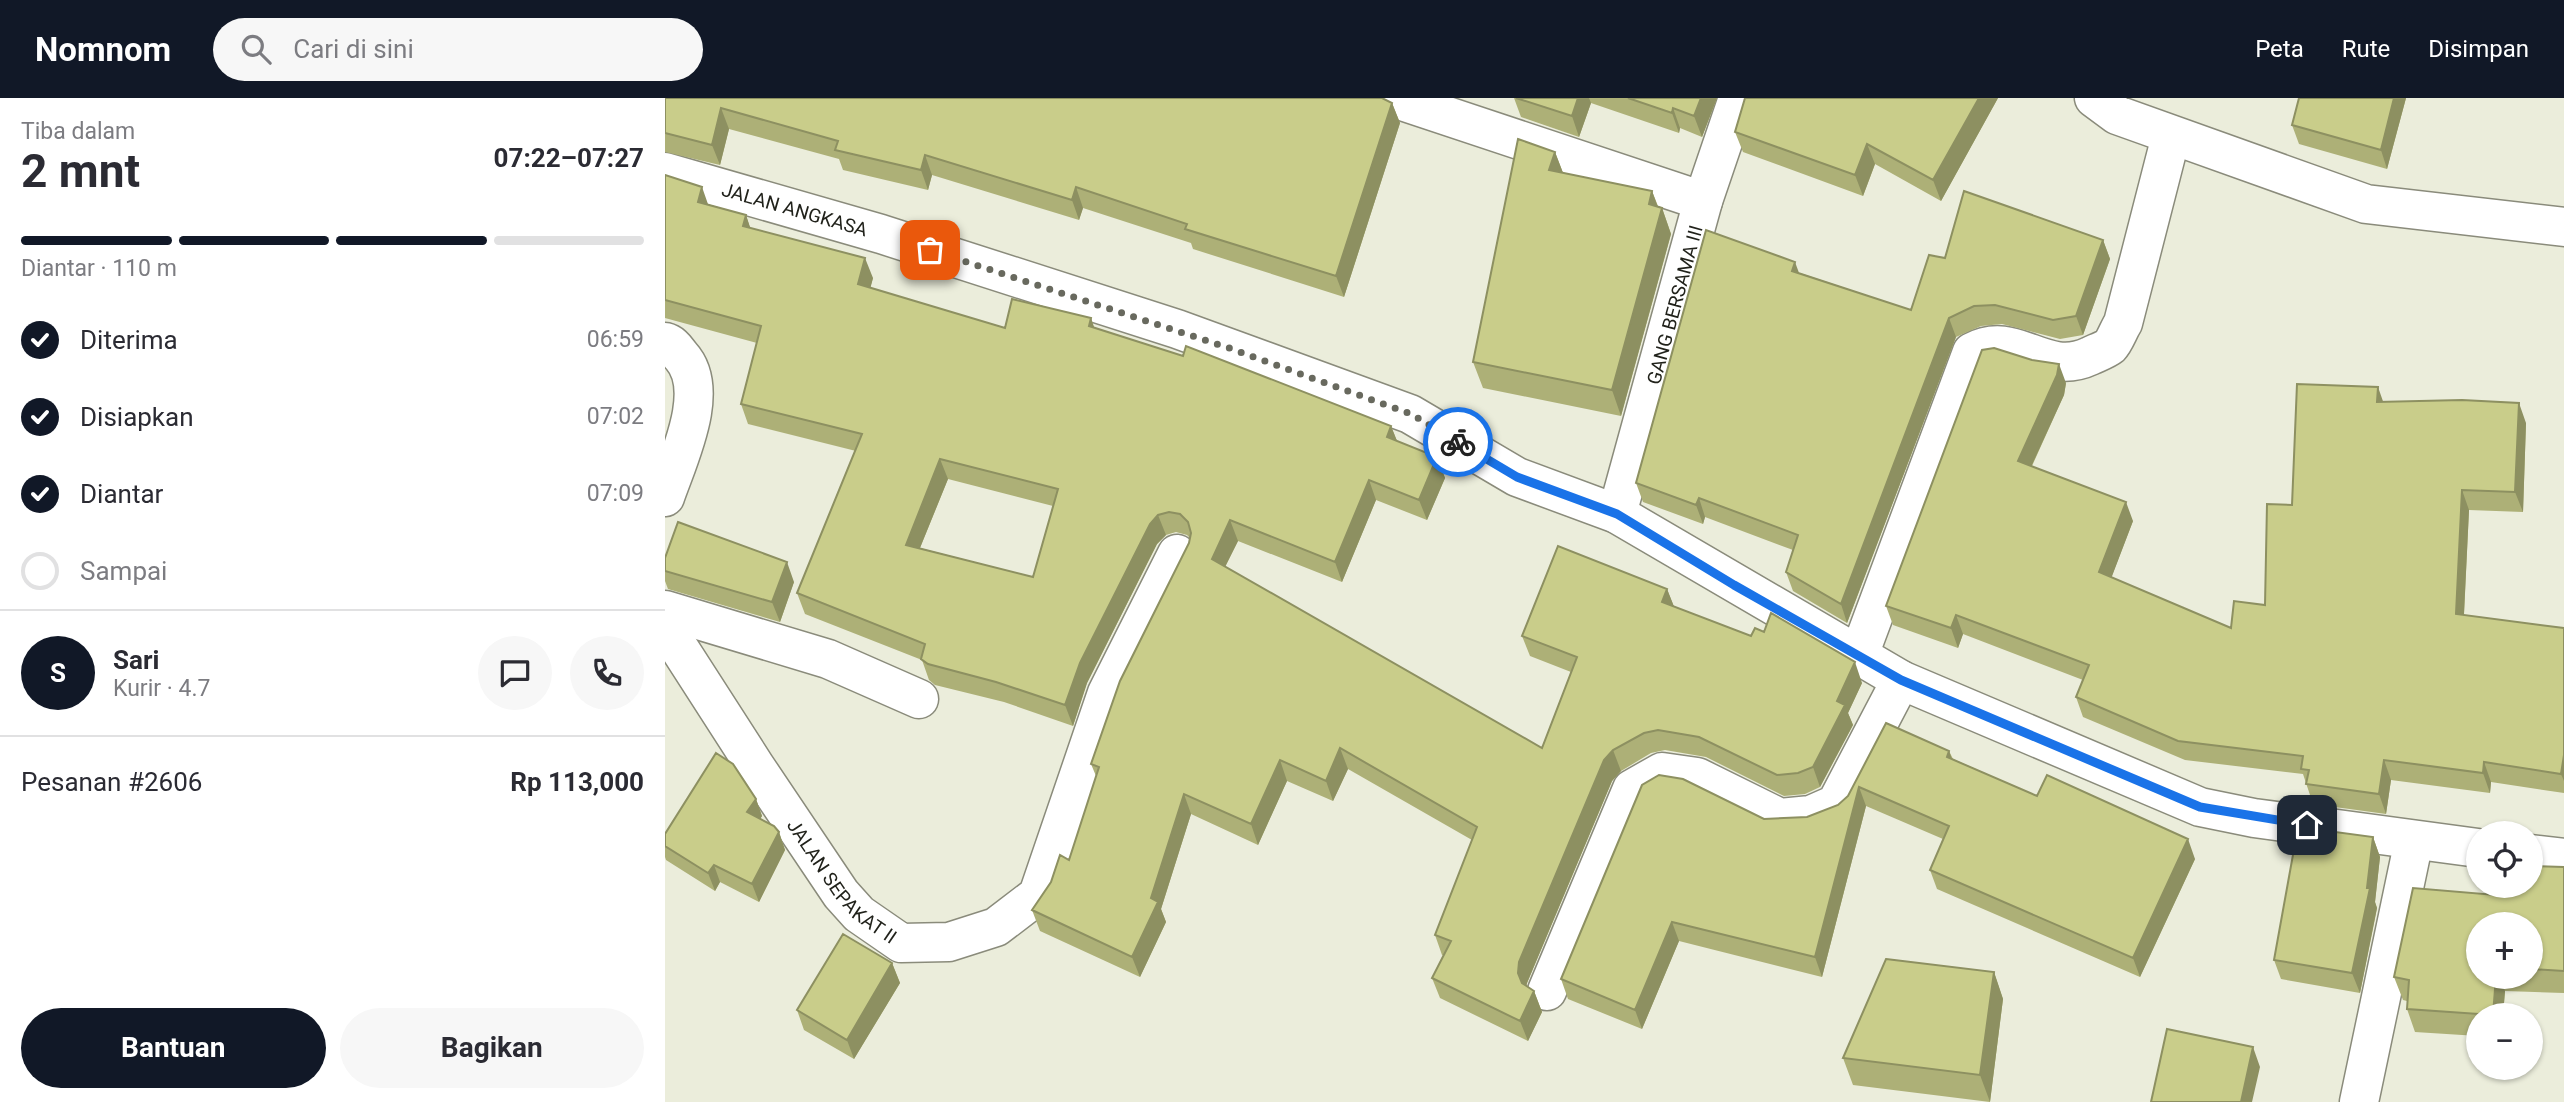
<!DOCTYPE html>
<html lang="id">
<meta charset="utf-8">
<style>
:root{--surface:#fff;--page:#f7f7f7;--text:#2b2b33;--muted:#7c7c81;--line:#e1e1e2;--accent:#111827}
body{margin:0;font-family:Roboto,sans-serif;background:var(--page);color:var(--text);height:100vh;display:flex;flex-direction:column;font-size:26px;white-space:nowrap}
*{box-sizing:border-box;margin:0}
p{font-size:23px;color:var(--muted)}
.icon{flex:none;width:38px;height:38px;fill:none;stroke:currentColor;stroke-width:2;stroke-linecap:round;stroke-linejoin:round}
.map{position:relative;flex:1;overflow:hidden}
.drawer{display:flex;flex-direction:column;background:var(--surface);width:665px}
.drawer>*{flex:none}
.fabs{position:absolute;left:1801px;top:723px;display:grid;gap:14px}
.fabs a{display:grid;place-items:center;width:77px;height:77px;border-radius:50%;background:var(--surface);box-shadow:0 2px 5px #0004;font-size:35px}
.pin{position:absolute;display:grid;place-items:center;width:60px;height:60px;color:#fff;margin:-30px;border-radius:14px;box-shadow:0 4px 10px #0006}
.courier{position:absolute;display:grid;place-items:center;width:70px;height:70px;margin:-35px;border:5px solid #1a73e8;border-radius:50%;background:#fff;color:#222;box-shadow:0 2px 9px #0007}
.summary em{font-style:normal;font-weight:700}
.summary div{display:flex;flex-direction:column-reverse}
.summary{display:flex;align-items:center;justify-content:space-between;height:119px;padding:0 21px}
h1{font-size:46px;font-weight:700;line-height:52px}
.bar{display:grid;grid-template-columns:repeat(4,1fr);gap:10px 7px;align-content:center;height:84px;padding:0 21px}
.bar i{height:9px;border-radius:5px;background:var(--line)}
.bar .active{background:var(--accent)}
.bar p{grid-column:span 4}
.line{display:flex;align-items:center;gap:18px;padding:0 21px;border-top:2px solid var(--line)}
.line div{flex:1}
.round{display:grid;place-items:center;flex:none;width:74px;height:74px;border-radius:37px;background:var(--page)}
ol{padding:0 21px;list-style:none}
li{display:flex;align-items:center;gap:21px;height:77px}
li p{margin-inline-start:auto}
li .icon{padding:7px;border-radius:50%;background:var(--accent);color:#fff;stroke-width:4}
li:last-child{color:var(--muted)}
li i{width:38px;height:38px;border:4px solid var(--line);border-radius:50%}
.action{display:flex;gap:14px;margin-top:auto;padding:14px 21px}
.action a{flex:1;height:80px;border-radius:42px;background:var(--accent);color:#fff;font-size:28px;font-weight:700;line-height:80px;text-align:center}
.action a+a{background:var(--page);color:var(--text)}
header{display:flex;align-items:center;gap:42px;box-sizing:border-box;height:98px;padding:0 35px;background:var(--accent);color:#fff}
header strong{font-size:33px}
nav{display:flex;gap:38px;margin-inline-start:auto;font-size:24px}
.search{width:490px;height:63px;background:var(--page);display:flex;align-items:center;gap:18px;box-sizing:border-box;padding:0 24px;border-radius:38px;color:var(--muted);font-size:26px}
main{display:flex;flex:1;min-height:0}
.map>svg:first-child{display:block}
</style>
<header>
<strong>Nomnom</strong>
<div class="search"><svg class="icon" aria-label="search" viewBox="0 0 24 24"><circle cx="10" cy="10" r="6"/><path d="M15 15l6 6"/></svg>Cari di sini</div>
<nav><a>Peta</a><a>Rute</a><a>Disimpan</a></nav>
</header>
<main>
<section class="drawer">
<div class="summary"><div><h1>2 mnt</h1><p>Tiba dalam</p></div><em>07:22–07:27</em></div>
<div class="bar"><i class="active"></i><i class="active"></i><i class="active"></i><i></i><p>Diantar · 110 m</p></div>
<ol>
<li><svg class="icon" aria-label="check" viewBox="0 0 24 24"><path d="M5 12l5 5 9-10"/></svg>Diterima<p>06:59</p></li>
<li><svg class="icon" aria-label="check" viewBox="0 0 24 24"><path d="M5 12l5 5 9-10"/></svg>Disiapkan<p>07:02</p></li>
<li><svg class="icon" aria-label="check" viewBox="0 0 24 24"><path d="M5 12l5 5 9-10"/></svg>Diantar<p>07:09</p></li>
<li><i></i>Sampai</li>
</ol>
<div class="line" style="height:126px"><b class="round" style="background:var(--accent);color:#fff">S</b><div><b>Sari</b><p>Kurir · 4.7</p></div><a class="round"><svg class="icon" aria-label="chat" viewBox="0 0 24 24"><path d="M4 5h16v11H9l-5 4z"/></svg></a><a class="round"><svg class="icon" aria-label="phone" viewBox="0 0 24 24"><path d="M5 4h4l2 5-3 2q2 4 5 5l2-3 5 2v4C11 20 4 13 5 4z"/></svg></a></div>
<div class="line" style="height:91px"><div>Pesanan #2606</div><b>Rp 113,000</b></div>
<div class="action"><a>Bantuan</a><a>Bagikan</a></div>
</section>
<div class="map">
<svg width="1899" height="1004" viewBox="0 0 1899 1004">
<rect width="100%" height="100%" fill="#ebeddb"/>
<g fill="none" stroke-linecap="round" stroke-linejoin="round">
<defs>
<g id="minor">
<path d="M 728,0 L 1038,103"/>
<path d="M 1429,0 L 1452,17 L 1701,106 L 1899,129"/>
<path id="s1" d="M 0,74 L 216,136 L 512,231 L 745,316 L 852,379 L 952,416 L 1236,582 L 1535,709 L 1589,720 L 1813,750"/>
<path d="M 0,244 C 8,246 11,252 16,258 C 47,292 13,361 0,399"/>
<path id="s2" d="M 952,416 L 1038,103 L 1073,0"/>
<path d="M 0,512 L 163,561 L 254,601"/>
<path id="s3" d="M 0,528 L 90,668 L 176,796 L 194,816 L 236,845 L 284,844 L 331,829 L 373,797 L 442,595 L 512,456"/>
<path d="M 1194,557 L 1307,254 C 1352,230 1378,280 1425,258 C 1431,255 1440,252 1445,248 C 1450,243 1454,231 1458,225 L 1506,38"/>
<path d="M 1866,756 L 1899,760"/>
<path d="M 882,893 L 967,691 L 997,674 L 1032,679 L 1115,720 L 1146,717 L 1171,706 L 1236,582"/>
<path d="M 1694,1004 L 1749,742"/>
</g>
</defs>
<use href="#minor" stroke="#8a8b7b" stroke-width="41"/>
<use href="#minor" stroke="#fff" stroke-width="38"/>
</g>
<path fill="#adb077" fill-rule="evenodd" d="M 0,0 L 727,5 L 735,25 L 679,199 L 528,151 L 526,145 L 418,110 L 414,122 L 267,77 L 263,92 L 178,72 L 174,61 L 64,31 L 55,67 L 0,54 Z
M 849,0 L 1052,0 L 1037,39 L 1015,30 L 1014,35 L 926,5 L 914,39 L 856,19 Z
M 1080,0 L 1333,0 L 1276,103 L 1210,66 L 1198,98 L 1078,54 L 1070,34 Z
M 1634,0 L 1741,0 L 1722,71 L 1634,46 L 1627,27 Z
M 890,54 L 898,75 L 987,93 L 993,108 L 997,110 L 1006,136 L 956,318 L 818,290 L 808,264 Z
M 0,77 L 43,107 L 81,117 L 85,130 L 208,180 L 205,190 L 340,230 L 426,220 L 429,230 L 726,328 L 732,343 L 772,359 L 780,380 L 762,422 L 711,402 L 677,484 L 573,443 L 560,469 L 877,650 L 906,574 L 865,558 L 857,538 L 1002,491 L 1009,509 L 1197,585 L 1183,615 L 1188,627 L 1155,689 L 1140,696 L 1119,698 L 1041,659 L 1000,652 L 986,655 L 956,673 L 947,683 L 862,885 L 861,888 L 869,893 L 877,914 L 863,943 L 775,900 L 767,880 L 778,857 L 777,857 L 770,837 L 807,742 L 683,671 L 668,703 L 622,683 L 593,747 L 526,716 L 496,811 L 501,824 L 475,879 L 375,833 L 367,812 L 404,762 L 431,678 L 426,666 L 524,445 L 525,440 L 522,437 L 511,434 L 501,437 L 492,446 L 422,585 L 408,628 L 339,604 L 270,587 L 264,582 L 257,562 L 140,516 L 132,495 L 191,353 L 83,326 L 76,306 L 92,245 L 0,220 ZM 283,381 L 388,408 L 368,479 L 255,450 Z
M 1438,142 L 1445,161 L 1418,237 L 1395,241 L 1337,226 L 1316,228 L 1291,239 L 1182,525 L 1128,493 L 1121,474 L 1128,452 L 1040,419 L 1038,426 L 978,404 L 971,385 L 1135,175 L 1246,212 L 1280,160 Z
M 1401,285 L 1399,297 L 1367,368 L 1468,423 L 1446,480 L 1566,530 L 1600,507 L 1627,407 L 1718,303 L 1861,325 L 1858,414 L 1804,412 L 1799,517 L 1899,530 L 1899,695 L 1826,684 L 1825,695 L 1726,682 L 1721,716 L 1648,706 L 1638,676 L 1520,662 L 1418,619 L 1411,599 L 1418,582 L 1298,536 L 1293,550 L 1228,527 L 1221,508 Z
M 0,460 L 129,484 L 115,524 L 3,491 L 0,483 Z
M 1221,625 L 1284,653 L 1288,661 L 1372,698 L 1530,761 L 1475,879 L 1272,791 L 1265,772 L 1278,741 L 1201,708 L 1157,879 L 1014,843 L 977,931 L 903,901 L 896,881 L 1099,721 L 1142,719 L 1173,707 L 1183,698 Z
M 91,701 L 97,718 L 95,721 L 114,734 L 120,752 L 94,804 L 55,784 L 50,793 L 1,762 L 0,759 L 0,736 Z
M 1708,739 L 1715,759 L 1710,804 L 1712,810 L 1695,895 L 1616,881 L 1609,862 Z
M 1899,769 L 1899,895 L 1840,893 L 1838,917 L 1813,917 L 1813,938 L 1750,934 L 1742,911 L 1742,903 L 1738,902 L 1729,879 L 1842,798 ZM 1866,826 L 1866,878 L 1813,878 Z
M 227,865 L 235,885 L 189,961 L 139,932 L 132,912 Z
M 1329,874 L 1338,901 L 1325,1004 L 1188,987 L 1178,960 Z"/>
<path fill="#8d9061" d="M 913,0 L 924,0 L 926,5 L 914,39 L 907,18 Z
M 1036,0 L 1052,0 L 1037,39 L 1029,18 Z
M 1314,0 L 1333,0 L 1276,103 L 1268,82 Z
M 1729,0 L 1741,0 L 1722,71 L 1716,52 Z
M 727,5 L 735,25 L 679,199 L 671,178 Z
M 56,10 L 64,31 L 55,67 L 47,47 Z
M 1008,10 L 1015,30 L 1014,35 L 1007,15 Z
M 1202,46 L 1210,66 L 1198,98 L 1190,77 Z
M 890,54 L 900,80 L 884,72 Z
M 260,57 L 267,77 L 263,92 L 256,72 Z
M 37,89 L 44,109 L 33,104 Z
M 411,89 L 418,110 L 414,122 L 407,102 Z
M 987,93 L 995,115 L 997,110 L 1006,136 L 956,318 L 947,292 Z
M 81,117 L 88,138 L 78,128 Z
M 1438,142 L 1445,161 L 1418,237 L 1411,218 Z
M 200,160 L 208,180 L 201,207 L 193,186 Z
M 1130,164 L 1137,183 L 1127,173 Z
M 426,220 L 433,241 L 424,228 Z
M 1284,220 L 1291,239 L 1182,525 L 1176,506 Z
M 1394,266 L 1401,285 L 1399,297 L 1360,382 L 1353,363 Z
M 1713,289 L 1720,309 L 1712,304 Z
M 1854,305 L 1861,325 L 1858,414 L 1850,394 Z
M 726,328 L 734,348 L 722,339 Z
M 772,359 L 780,380 L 762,422 L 754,402 Z
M 275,361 L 283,381 L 248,467 L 241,447 Z
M 704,382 L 711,402 L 677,484 L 670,464 Z
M 1797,392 L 1804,412 L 1798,535 L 1791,516 Z
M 1034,400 L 1040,419 L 1038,426 L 1031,407 Z
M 1461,404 L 1468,423 L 1441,494 L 1434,474 Z
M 493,417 L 501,437 L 492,446 L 422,585 L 408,628 L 400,607 L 415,565 L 485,426 Z
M 565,422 L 573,443 L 554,481 L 547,461 Z
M 122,464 L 129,484 L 115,524 L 107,504 Z
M 1002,491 L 1010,511 L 997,504 Z
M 1291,517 L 1298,536 L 1293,550 L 1286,530 Z
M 1190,564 L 1197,585 L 1183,615 L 1188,627 L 1155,689 L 1148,669 L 1172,603 Z
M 675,650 L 683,671 L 668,703 L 661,683 Z
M 948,652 L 956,673 L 947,683 L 862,885 L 860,895 L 853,875 L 854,864 L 939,662 Z
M 1284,653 L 1291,672 L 1282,659 Z
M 1899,657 L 1899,683 L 1896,676 Z
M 615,662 L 622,683 L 593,747 L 586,726 Z
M 1719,662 L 1726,682 L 1721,716 L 1714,696 Z
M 1819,664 L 1826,684 L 1825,695 L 1818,675 Z
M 1194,689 L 1201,708 L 1157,879 L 1150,859 Z
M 519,696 L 526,716 L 496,811 L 501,824 L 475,879 L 467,859 Z
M 91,701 L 97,718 L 88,732 L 82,714 Z
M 114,734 L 120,752 L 94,804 L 87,786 Z
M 1708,739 L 1715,759 L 1710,804 L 1712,810 L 1695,895 L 1687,875 L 1702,790 Z
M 1523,741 L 1530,761 L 1475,879 L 1468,860 Z
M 49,767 L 55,784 L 50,793 L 43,775 Z
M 1007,824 L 1014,843 L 977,931 L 970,912 Z
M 227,865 L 235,885 L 189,961 L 182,942 Z
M 1329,874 L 1338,901 L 1325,1004 L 1315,977 Z
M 1831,878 L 1835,878 L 1840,893 L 1838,917 L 1828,917 Z
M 869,893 L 877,914 L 863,943 L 855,923 Z
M 1588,949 L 1595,969 L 1587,1004 L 1576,1004 Z"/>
<path fill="#c9cd8a" stroke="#8d9061" stroke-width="2" fill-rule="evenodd" d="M 0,0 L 717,0 L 727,5 L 671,178 L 520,131 L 522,126 L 411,89 L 407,102 L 260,57 L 256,72 L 170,52 L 173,43 L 56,10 L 47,47 L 0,35 Z
M 851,0 L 913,0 L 907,18 Z
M 963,0 L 1036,0 L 1029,18 L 1008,10 L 1007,15 Z
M 1080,0 L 1314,0 L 1268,82 L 1202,46 L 1190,77 L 1070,34 Z
M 1634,0 L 1729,0 L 1716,52 L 1627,27 Z
M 853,41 L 890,54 L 884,72 L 987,93 L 984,106 L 997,110 L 947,292 L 808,264 Z
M 0,77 L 37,89 L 33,104 L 81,117 L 78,128 L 200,160 L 193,186 L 340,230 L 347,201 L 426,220 L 424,228 L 518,258 L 521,248 L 726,328 L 722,339 L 772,359 L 754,402 L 704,382 L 670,464 L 565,422 L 547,461 L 877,650 L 912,559 L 857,538 L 893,448 L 1002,491 L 997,504 L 1086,538 L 1090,530 L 1099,534 L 1106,515 L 1190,564 L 1172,603 L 1180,607 L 1148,669 L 1133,675 L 1112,677 L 1034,639 L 993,632 L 979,635 L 948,652 L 939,662 L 854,864 L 853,875 L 857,885 L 869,893 L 855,923 L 767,880 L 786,843 L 770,837 L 812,729 L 675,650 L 661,683 L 615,662 L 586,726 L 519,696 L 486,800 L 493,804 L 467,859 L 367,812 L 386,784 L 395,757 L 404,762 L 434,669 L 426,666 L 455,583 L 524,445 L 526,435 L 523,424 L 515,416 L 504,414 L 493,417 L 485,426 L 415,565 L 400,607 L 331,584 L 263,566 L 256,561 L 260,546 L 132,495 L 197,336 L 76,306 L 96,228 L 0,202 ZM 275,361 L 393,391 L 368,479 L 241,447 Z
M 1299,93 L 1438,142 L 1411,218 L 1388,222 L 1330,207 L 1309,208 L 1284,220 L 1176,506 L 1121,474 L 1133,437 L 1034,400 L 1031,407 L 971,385 L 1041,132 L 1130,164 L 1127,173 L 1246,212 L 1264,157 L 1280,160 Z
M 1329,250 L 1367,262 L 1394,266 L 1392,277 L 1353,363 L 1461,404 L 1434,474 L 1566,530 L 1569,503 L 1600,507 L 1602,406 L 1627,407 L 1632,286 L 1713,289 L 1712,304 L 1797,302 L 1854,305 L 1850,394 L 1797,392 L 1791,516 L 1899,530 L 1899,657 L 1896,676 L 1819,664 L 1818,675 L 1719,662 L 1714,696 L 1641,686 L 1644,672 L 1636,671 L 1638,658 L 1513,643 L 1411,599 L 1424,567 L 1291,517 L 1286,530 L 1221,508 L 1317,252 Z
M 13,424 L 122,464 L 107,504 L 0,473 L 0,460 Z
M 1221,625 L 1284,653 L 1282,659 L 1372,698 L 1382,677 L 1523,741 L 1468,860 L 1265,772 L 1284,728 L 1194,689 L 1150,859 L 1007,824 L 970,912 L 896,881 L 977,687 L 994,677 L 1018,681 L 1099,721 L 1142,719 L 1173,707 L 1183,698 Z
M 51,655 L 68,666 L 91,701 L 82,714 L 109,728 L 114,734 L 87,786 L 49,767 L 43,775 L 0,748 L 0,736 Z
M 1633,729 L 1708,739 L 1702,790 L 1705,790 L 1687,875 L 1609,862 Z
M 1866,768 L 1899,769 L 1899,873 L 1866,871 L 1866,826 L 1813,826 L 1813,878 L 1831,878 L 1828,917 L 1742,911 L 1744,882 L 1729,879 L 1748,790 L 1842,798 L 1843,788 L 1866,788 Z
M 178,836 L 227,865 L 182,942 L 132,912 Z
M 1221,861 L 1329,874 L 1315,977 L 1178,960 Z
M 1502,931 L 1588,949 L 1576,1004 L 1486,1004 Z"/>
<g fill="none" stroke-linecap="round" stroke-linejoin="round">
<path stroke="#68695e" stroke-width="7" stroke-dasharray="0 12.6" d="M 265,152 L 564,250 L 746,316 L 793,344"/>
<path stroke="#1a73e8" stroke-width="9" d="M 793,344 L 852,379 L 952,416 L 1069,487 L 1236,582 L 1535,709 L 1642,727"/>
</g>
<g text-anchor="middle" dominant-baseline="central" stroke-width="7" stroke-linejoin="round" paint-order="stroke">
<g font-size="19" fill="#21221b" stroke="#fff">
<text stroke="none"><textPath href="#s1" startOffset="135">JALAN ANGKASA</textPath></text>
<text stroke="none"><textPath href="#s2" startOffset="217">GANG BERSAMA III</textPath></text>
<text stroke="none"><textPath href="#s3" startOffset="312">JALAN SEPAKAT II</textPath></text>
</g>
</g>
</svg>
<div class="fabs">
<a><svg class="icon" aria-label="locate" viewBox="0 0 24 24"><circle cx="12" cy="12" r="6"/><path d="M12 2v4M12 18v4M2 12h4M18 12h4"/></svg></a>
<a>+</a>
<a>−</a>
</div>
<div class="pin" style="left:265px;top:152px;background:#ea580c"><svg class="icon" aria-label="bag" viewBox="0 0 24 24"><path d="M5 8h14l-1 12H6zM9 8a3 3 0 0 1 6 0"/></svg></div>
<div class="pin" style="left:1642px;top:727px;background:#1f2937"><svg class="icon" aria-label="home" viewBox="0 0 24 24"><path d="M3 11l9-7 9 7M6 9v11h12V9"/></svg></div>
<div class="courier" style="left:793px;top:344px"><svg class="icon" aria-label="bike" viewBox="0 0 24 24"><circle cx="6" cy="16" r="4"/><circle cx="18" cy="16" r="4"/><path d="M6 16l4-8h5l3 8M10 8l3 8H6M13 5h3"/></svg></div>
</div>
</main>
